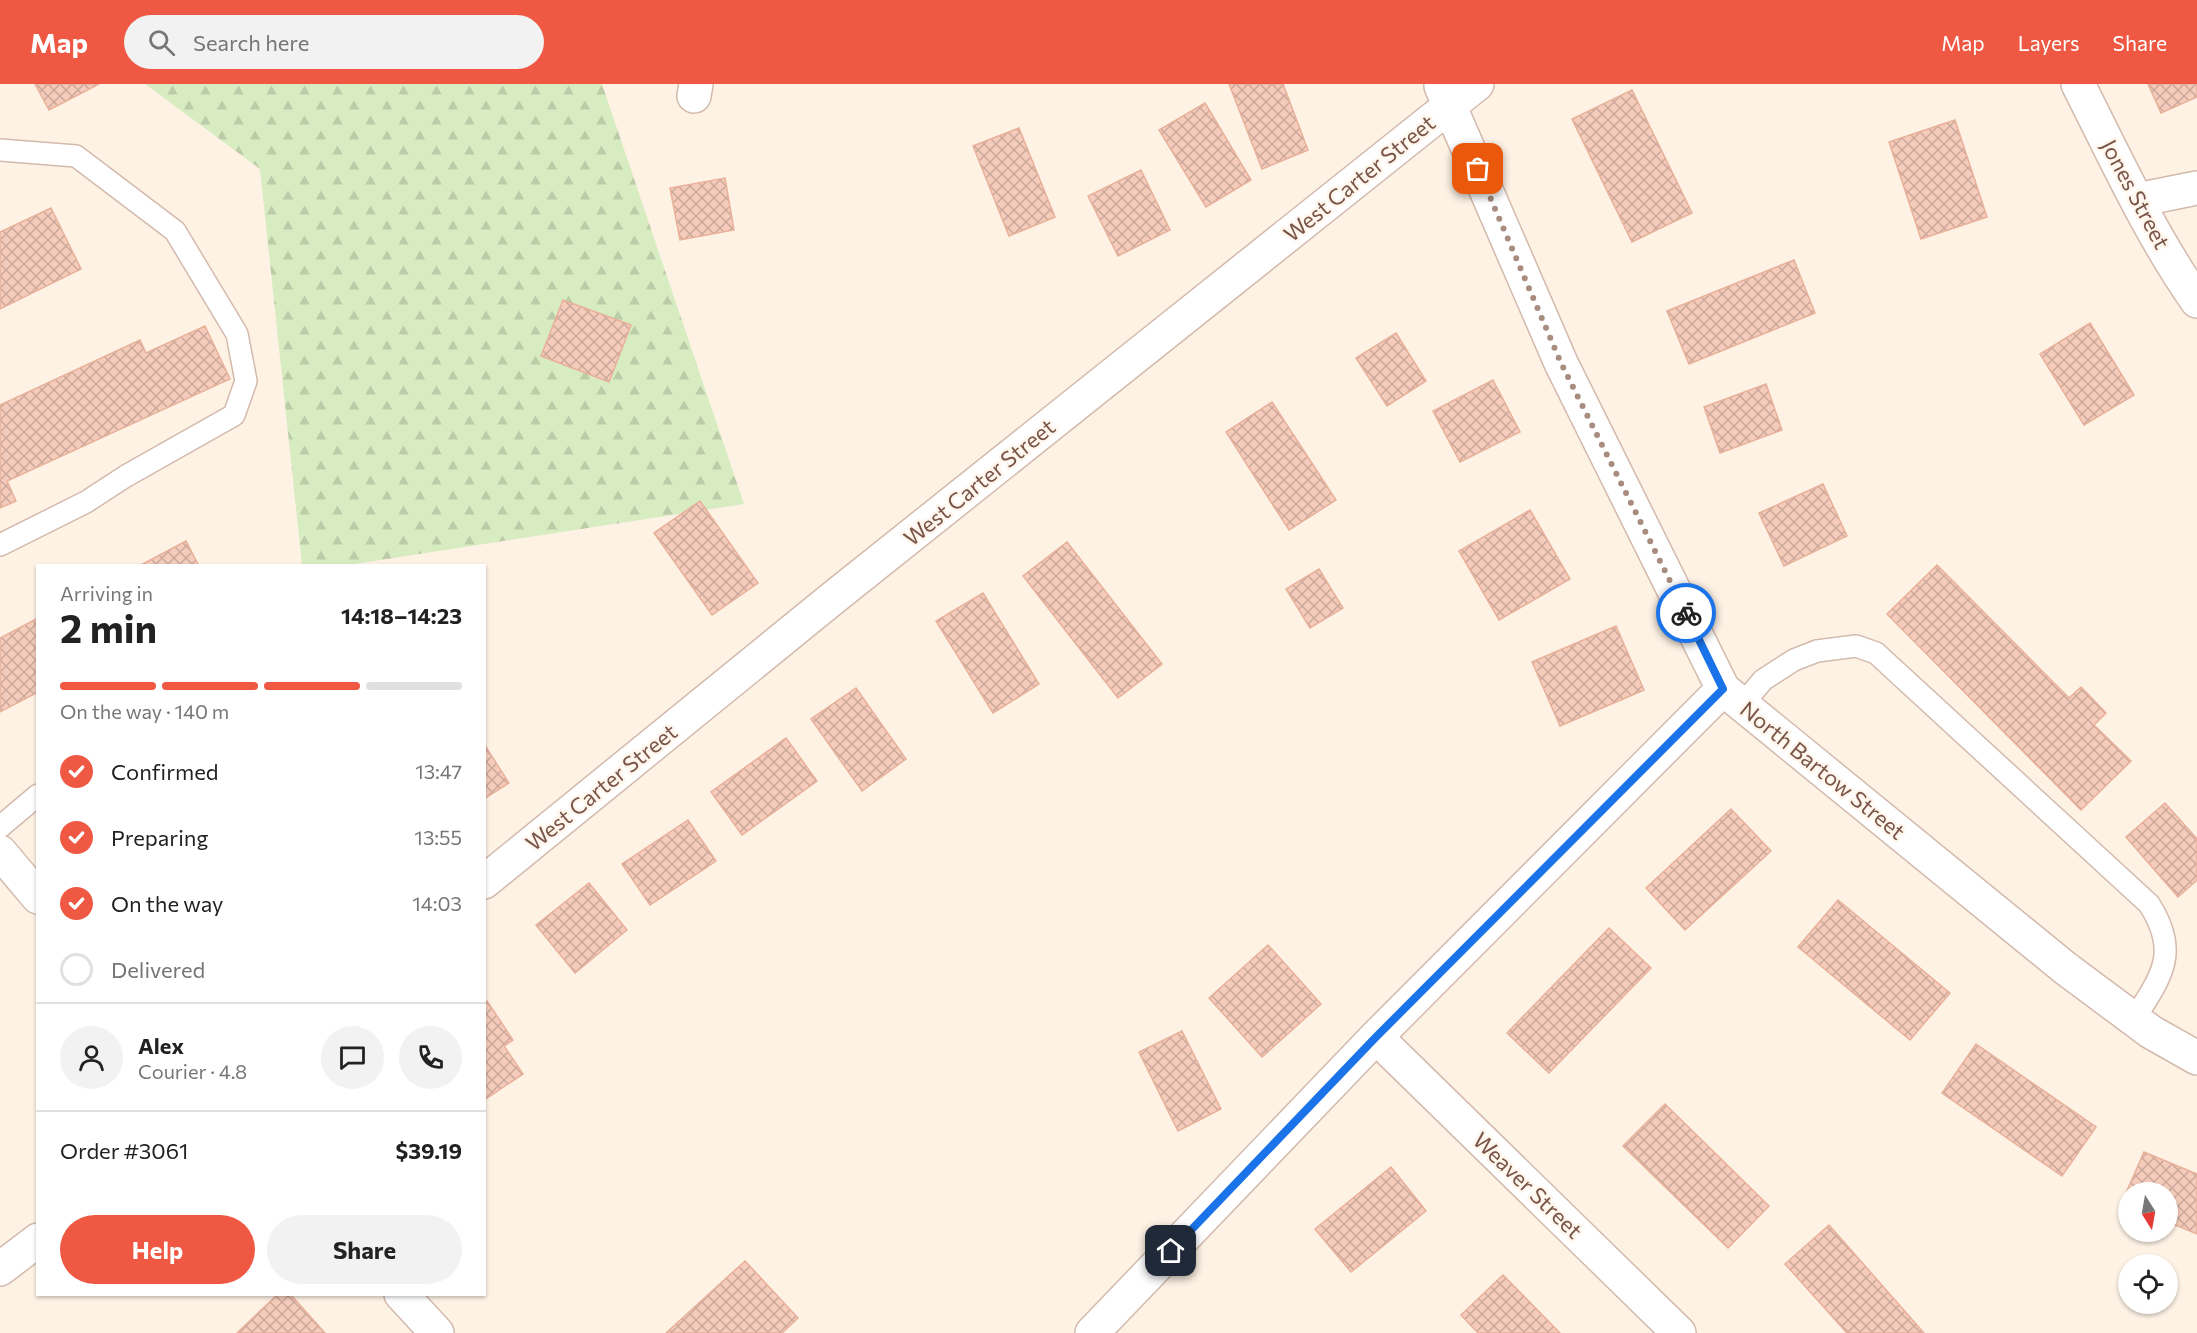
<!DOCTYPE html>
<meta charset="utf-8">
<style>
:root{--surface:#fff;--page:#f2f2f2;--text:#222;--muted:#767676;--line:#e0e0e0;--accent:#ef5843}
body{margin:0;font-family:Commissioner,sans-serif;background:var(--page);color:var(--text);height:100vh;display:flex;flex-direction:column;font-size:22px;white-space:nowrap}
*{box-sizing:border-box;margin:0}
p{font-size:20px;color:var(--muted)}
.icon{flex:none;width:33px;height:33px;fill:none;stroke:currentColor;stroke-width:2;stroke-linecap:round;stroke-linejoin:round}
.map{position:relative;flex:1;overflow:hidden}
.sheet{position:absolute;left:36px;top:480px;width:450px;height:732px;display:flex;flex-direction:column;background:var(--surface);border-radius:0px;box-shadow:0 2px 4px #0004}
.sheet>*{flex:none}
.needle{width:39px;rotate:169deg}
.controls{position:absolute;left:2118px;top:1098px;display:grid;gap:12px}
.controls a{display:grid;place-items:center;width:60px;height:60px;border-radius:50%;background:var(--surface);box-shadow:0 2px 4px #0004;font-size:30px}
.pin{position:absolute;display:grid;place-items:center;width:51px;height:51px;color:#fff;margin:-26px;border-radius:12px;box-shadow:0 3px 9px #0006}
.courier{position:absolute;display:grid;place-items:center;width:60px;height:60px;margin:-30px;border:4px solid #1a73e8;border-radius:50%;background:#fff;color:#222;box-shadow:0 2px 8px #0007}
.overview em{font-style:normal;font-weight:700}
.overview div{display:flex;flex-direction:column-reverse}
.overview{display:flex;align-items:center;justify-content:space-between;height:102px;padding:0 24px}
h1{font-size:39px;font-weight:700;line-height:45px}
.bar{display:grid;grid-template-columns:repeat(4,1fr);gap:9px 6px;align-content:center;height:72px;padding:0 24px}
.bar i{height:8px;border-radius:4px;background:var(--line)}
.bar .selected{background:var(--accent)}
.bar p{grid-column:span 4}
.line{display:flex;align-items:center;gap:15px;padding:0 24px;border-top:2px solid var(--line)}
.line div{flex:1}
.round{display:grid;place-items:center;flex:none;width:63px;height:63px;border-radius:32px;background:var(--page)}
ol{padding:0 24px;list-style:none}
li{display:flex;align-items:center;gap:18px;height:66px}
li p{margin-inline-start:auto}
li .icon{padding:6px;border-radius:50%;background:var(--accent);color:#fff;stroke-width:4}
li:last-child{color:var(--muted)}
li i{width:33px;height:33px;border:3px solid var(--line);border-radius:50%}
.primary-button{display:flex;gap:12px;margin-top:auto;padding:12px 24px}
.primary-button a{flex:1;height:69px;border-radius:36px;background:var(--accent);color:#fff;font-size:24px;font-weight:700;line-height:69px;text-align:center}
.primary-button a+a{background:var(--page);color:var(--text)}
header{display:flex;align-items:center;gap:36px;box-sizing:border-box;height:84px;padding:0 30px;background:var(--accent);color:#fff}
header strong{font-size:28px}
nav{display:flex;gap:33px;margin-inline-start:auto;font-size:21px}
.search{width:420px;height:54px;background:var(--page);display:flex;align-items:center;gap:15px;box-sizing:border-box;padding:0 21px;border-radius:33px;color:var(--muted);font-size:22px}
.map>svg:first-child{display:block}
</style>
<header>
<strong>Map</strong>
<div class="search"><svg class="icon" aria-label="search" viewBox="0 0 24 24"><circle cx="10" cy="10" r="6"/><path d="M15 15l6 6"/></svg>Search here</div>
<nav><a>Map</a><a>Layers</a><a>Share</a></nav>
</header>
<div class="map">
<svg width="2197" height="1249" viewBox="0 0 2197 1249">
<defs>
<pattern id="forest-firs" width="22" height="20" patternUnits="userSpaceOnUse" patternTransform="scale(1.5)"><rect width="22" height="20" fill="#d8ecc2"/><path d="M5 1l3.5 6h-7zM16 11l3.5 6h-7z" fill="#bdcca8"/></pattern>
<pattern id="building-cross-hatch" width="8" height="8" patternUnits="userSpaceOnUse" patternTransform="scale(1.5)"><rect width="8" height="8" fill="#f5ccbb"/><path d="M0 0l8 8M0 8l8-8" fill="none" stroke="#cba89a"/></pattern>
</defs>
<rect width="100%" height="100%" fill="#fef2e5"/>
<path fill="url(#forest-firs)" d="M 145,0 L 602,0 L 744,420 L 348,481 L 302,481 L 260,85 Z"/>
<path fill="url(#building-cross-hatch)" stroke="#e9b09a" stroke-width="1.5" d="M 35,0 L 99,0 L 49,26 Z
M 1229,0 L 1283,0 L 1308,66 L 1262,85 Z
M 2148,0 L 2197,0 L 2197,13 L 2161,29 Z
M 1632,6 L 1692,129 L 1632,158 L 1572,35 Z
M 1205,19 L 1251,96 L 1206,123 L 1159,46 Z
M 1955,36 L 1987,133 L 1921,155 L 1889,58 Z
M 1019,44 L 1055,133 L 1009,152 L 973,62 Z
M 1141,86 L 1170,146 L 1118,172 L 1088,112 Z
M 725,94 L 734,146 L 680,156 L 670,104 Z
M 51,124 L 81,185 L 0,225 L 0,148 Z
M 1794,176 L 1815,229 L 1689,280 L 1667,227 Z
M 563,216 L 631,241 L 609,298 L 541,272 Z
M 2090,239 L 2134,311 L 2084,341 L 2040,270 Z
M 205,242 L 230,295 L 7,397 L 16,417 L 0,424 L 0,321 L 140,256 L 146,269 Z
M 1396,249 L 1426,297 L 1387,322 L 1356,274 Z
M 1493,296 L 1520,348 L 1460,378 L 1433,327 Z
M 1766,300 L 1782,346 L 1720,369 L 1704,323 Z
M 1272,318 L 1336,416 L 1289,446 L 1226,348 Z
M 1823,400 L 1847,452 L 1784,482 L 1759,429 Z
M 700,417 L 758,499 L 712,531 L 654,449 Z
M 1530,426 L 1570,495 L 1499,536 L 1459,467 Z
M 186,457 L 199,482 L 139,482 Z
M 1067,458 L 1162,580 L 1118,614 L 1023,492 Z
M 1937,481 L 2069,614 L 2081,603 L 2106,629 L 2094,641 L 2131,677 L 2081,726 L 1887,530 Z
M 1319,485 L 1343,524 L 1310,544 L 1286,505 Z
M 983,509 L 1039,600 L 993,629 L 936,537 Z
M 38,534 L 38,608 L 0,628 L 0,554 Z
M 1616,542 L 1644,606 L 1560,642 L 1532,578 Z
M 856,604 L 906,675 L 862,707 L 811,635 Z
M 786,654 L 817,697 L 742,751 L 711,708 Z
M 484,660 L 509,699 L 484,715 Z
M 2165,719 L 2197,755 L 2197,796 L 2178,813 L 2126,753 Z
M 1731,725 L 1771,767 L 1685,846 L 1646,804 Z
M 688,736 L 716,777 L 650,821 L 622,780 Z
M 589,799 L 627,846 L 575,889 L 536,841 Z
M 1838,816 L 1950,909 L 1910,956 L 1798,863 Z
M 1609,844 L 1651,884 L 1549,989 L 1507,949 Z
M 1268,861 L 1321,920 L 1262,973 L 1209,914 Z
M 487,917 L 513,956 L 504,962 L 523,990 L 484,1016 L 484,919 Z
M 1182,947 L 1221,1025 L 1178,1047 L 1139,968 Z
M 1976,960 L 2096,1043 L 2062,1092 L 1942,1009 Z
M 1665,1020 L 1769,1122 L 1728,1164 L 1623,1062 Z
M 2144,1068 L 2197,1090 L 2197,1150 L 2168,1138 L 2168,1108 L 2128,1108 L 2128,1121 L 2122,1118 Z
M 1391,1083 L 1426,1127 L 1351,1188 L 1315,1145 Z
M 1829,1141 L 1924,1249 L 1847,1249 L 1785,1180 Z
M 745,1177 L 798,1234 L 782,1249 L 666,1249 Z
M 1503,1191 L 1560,1249 L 1478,1249 L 1461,1231 Z
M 278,1210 L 290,1210 L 325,1249 L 237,1249 Z"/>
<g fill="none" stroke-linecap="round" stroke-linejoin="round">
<defs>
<path id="service" d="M 0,66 L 76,72 L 175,147 L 237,250 L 246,297 L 234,331 L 126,392 L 86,418 L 0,461
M 1742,621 L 1763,596 L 1794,576 L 1817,567 L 1856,562 L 1876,569 L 2149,820 C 2180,868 2162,892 2134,935
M 0,743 L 38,711"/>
<path id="minor" d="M 2078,0 C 2115,73 2150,150 2197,217
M 1441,2 L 1561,279 L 1723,605 L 2065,884 L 2151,948 L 2197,974
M 694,12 L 696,0
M 2137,116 L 2197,104
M 484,798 L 833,514 L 1477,0
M 1376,953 L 1679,1249
M 0,1185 L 38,1156
M 1092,1249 L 1376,953 L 1723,605"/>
<path id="tertiary" d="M 0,768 L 38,813
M 401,1210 L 437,1249"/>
</defs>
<use href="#service" stroke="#d3baad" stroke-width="24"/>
<use href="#minor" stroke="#d3baad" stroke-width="36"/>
<use href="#tertiary" stroke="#d3baad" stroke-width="36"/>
<use href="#service" stroke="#fff" stroke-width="21"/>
<use href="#minor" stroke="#fff" stroke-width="33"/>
<use href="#tertiary" stroke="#fff" stroke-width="33"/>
</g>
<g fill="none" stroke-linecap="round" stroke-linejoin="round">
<path stroke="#a88c7f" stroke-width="6" stroke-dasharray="0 10.8" d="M 1478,85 L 1561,279 L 1686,529"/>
<path stroke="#1a73e8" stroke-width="8" d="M 1171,1167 L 1376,953 L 1723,605 L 1686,529"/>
</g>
<g text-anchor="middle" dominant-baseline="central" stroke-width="5" stroke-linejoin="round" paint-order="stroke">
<g font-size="22" fill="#795548" stroke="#fff6ed">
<text transform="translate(1359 94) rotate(-39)">West Carter Street</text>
<text transform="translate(2136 110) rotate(62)">Jones Street</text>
<text transform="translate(979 398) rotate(-39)">West Carter Street</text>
<text transform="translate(1823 686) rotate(39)">North Bartow Street</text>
<text transform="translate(601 703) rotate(-39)">West Carter Street</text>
<text transform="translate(1528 1101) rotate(44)">Weaver Street</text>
</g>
</g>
</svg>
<div class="controls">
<a><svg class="needle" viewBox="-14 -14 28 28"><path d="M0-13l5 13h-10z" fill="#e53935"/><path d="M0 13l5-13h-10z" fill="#767676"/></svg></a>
<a><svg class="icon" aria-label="locate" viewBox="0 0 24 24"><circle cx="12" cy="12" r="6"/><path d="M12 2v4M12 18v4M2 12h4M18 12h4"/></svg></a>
</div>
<div class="pin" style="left:1478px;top:85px;background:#ea580c"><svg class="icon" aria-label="bag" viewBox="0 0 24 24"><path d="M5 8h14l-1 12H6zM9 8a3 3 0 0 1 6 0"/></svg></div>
<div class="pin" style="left:1171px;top:1167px;background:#1f2937"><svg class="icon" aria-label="home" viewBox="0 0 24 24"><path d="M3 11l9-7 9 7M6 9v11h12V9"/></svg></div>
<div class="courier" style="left:1686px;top:529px"><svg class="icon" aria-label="bike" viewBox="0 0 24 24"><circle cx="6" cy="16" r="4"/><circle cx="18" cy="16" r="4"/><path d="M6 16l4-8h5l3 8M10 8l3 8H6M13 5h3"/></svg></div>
<section class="sheet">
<div class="overview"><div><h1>2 min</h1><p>Arriving in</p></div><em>14:18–14:23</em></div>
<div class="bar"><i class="selected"></i><i class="selected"></i><i class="selected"></i><i></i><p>On the way · 140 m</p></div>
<ol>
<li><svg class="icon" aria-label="check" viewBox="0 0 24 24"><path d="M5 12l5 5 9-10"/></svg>Confirmed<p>13:47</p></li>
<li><svg class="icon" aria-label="check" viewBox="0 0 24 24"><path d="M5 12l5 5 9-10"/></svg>Preparing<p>13:55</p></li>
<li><svg class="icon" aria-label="check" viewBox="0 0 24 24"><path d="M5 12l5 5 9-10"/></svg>On the way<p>14:03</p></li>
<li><i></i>Delivered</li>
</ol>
<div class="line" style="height:108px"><a class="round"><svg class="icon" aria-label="person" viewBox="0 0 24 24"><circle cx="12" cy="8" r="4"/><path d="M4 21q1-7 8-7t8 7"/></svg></a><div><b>Alex</b><p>Courier · 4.8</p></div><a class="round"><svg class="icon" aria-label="chat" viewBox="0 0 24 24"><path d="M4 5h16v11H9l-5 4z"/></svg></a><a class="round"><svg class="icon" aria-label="phone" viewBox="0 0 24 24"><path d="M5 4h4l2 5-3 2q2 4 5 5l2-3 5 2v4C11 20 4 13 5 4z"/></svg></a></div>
<div class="line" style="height:78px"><div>Order #3061</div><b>$39.19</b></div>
<div class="primary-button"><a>Help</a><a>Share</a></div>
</section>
</div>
